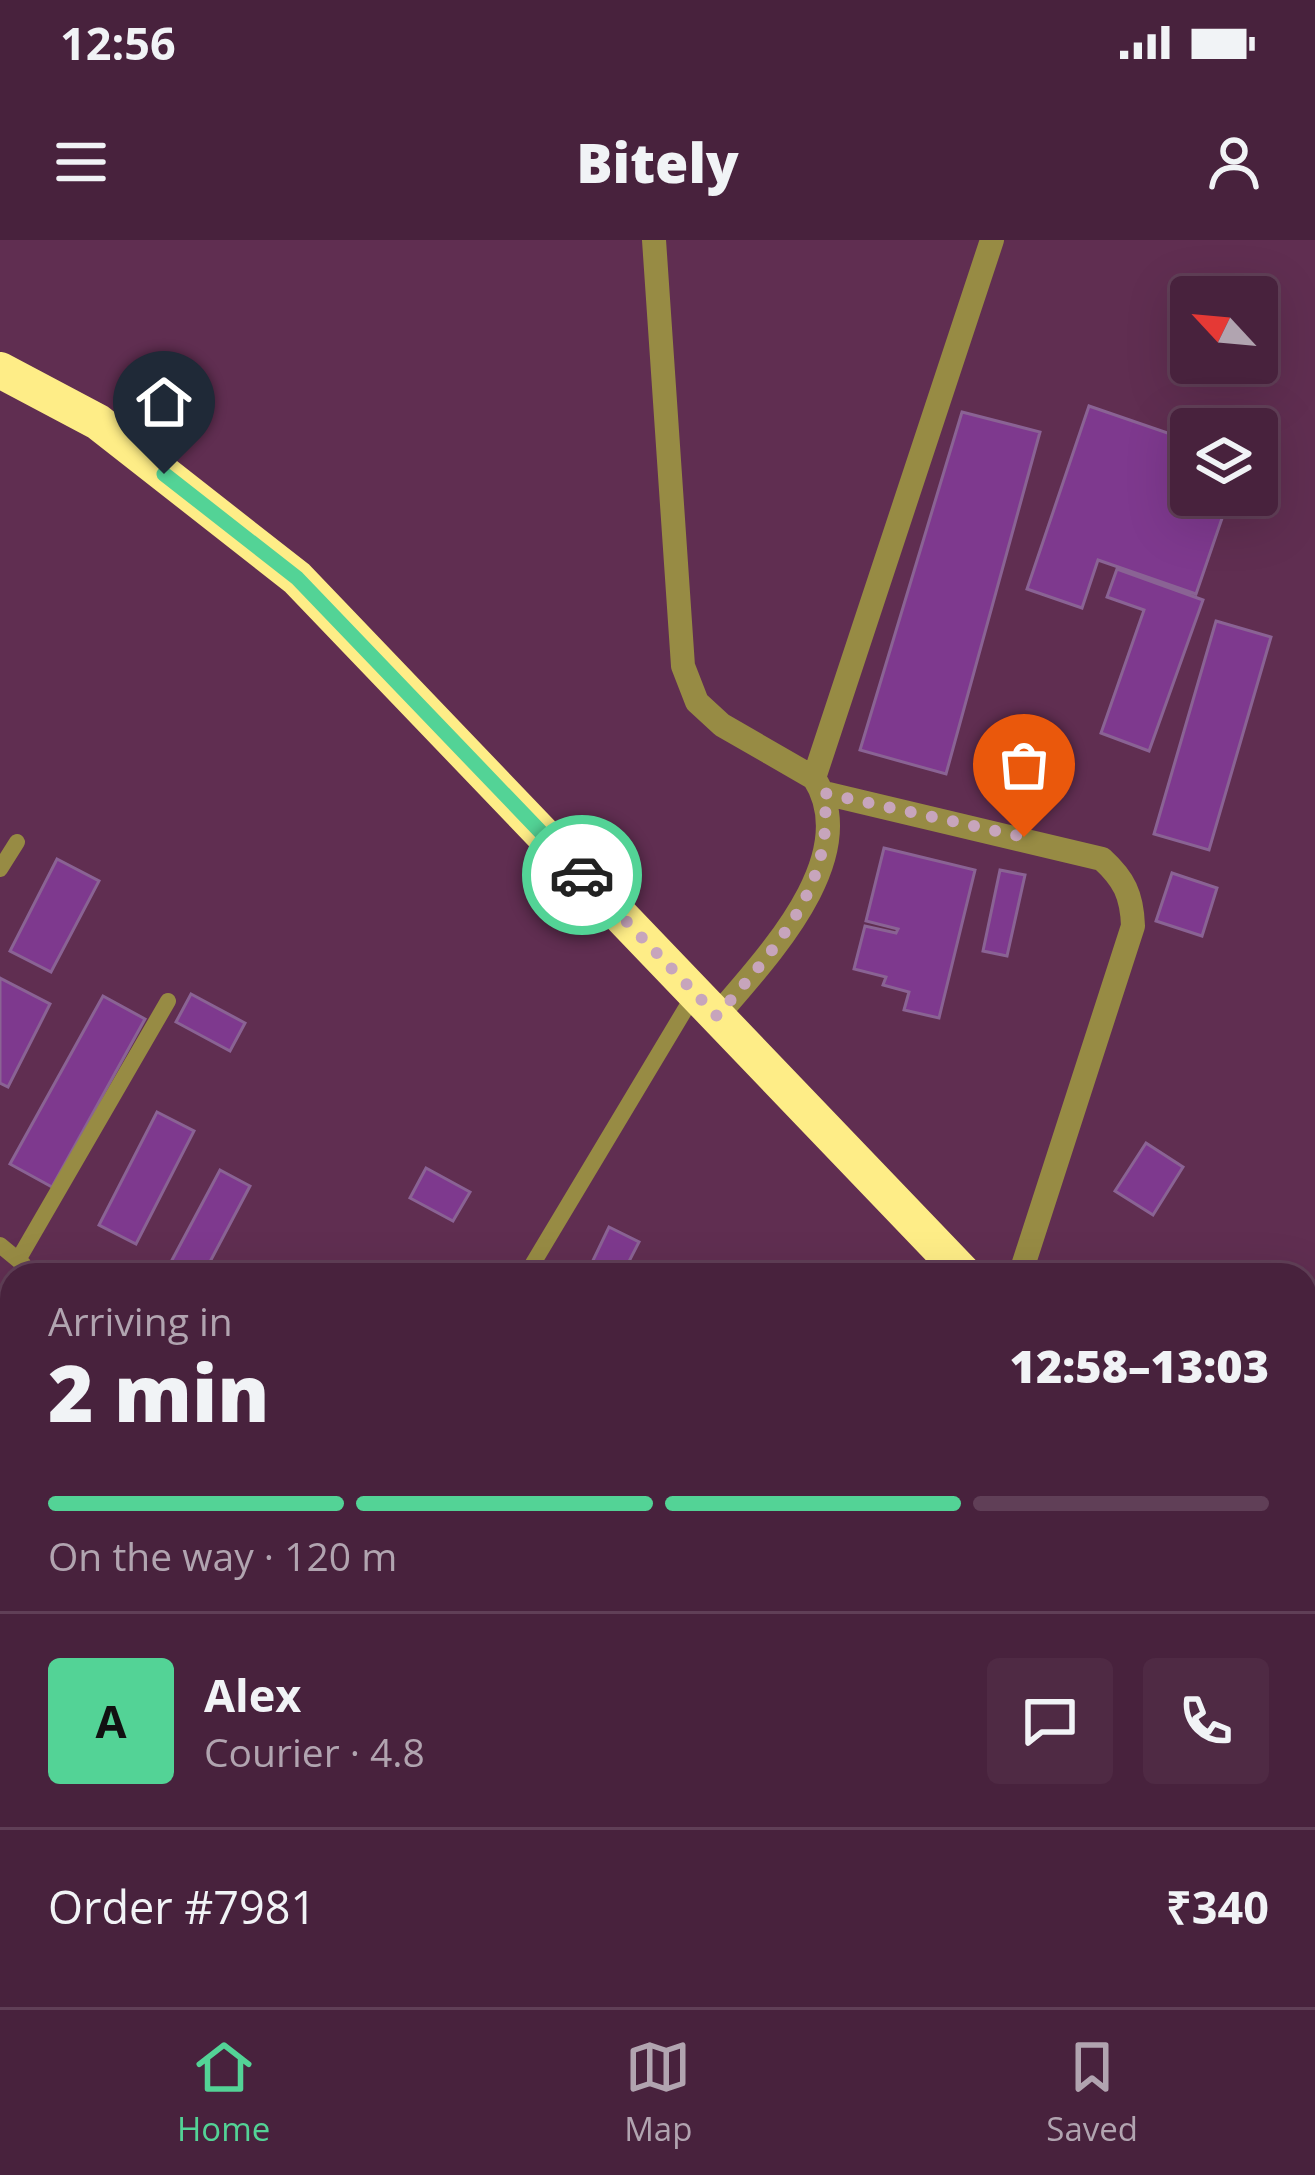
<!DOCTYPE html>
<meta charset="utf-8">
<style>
:root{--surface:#48223d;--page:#4f2a44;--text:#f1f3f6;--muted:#b1a4b0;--line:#603f57;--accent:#53d396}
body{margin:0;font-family:"Open Sans",sans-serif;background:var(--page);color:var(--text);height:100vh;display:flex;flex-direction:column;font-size:45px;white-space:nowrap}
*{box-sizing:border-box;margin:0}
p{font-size:39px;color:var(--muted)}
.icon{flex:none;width:66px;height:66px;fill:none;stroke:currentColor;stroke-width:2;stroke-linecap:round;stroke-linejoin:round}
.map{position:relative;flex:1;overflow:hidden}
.panel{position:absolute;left:0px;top:1023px;width:1317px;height:744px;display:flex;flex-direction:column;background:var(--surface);border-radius:36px 36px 0 0;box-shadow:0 12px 48px #0002,0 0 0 3px var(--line)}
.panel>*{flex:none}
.needle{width:78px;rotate:296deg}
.fabs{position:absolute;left:1170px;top:36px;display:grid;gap:24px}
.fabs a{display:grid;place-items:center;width:108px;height:108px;border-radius:12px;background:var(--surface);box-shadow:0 12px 48px #0002,0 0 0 3px var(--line);font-size:60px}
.pin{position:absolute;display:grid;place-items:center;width:102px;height:102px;color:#fff;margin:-123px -51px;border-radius:50% 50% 50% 0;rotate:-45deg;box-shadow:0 0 12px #0007}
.pin .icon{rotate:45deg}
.courier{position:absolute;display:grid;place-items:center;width:120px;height:120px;margin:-60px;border:9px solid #53d396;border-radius:50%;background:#fff;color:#222;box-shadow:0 3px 15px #0007}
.head em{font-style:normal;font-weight:800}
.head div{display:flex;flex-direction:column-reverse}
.head{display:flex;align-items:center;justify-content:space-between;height:204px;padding:0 48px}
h1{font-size:78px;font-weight:800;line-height:90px}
.bar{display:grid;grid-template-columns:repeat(4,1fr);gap:18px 12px;align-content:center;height:144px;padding:0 48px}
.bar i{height:15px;border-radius:9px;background:var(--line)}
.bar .current{background:var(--accent)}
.bar p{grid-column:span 4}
.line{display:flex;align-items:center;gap:30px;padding:0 48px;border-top:3px solid var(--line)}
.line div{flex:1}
.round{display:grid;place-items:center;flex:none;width:126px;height:126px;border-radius:12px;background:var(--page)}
.status{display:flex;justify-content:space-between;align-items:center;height:84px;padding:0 60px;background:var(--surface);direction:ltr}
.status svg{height:33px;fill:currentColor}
header{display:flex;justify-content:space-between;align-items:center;height:156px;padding:0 48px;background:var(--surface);font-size:54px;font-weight:800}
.tabs{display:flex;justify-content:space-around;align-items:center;height:168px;border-top:3px solid var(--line);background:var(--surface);font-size:33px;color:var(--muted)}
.tabs a{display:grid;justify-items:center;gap:6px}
.tabs .current{color:var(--accent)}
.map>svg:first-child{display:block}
</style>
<div class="status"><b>12:56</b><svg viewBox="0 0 49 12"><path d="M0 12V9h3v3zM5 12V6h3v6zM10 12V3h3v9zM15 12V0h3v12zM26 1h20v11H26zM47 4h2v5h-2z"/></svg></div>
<header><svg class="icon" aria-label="menu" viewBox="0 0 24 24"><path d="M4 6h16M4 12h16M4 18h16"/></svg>Bitely<svg class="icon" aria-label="person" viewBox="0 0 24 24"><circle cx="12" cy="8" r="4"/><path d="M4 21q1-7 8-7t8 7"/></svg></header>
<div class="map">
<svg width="1315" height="1767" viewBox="0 0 1315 1767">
<rect width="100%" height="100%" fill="#602e51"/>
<path fill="#7e398e" stroke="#8a6394" stroke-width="3" d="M 1089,166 L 1191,201 L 1191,255 L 1230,255 L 1196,354 L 1098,320 L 1082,368 L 1027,349 Z
M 962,172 L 1040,192 L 946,534 L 860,510 Z
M 1117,329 L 1203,360 L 1149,511 L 1101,493 L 1144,370 L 1107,357 Z
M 1216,381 L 1271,397 L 1209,610 L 1154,594 Z
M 884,608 L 975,630 L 939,778 L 904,770 L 909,752 L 883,745 L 886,737 L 854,729 L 865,686 L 896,693 L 898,689 L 866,681 Z
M 57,619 L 99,641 L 51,732 L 10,711 Z
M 1000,630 L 1025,635 L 1007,716 L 983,711 Z
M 1172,633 L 1217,648 L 1202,696 L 1156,681 Z
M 0,738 L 50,764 L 8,847 L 0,843 Z
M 191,754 L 245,783 L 230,811 L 176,782 Z
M 103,756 L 145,779 L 52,947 L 10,924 Z
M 157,872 L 194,891 L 136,1004 L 99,985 Z
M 1146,903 L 1183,927 L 1153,975 L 1115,951 Z
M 426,928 L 470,952 L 453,981 L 410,958 Z
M 220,930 L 250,946 L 203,1035 L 195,1035 L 171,1022 Z
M 609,987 L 639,1002 L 622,1035 L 586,1035 Z
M 0,1160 L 12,1167 L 12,1186 L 0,1206 Z
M 12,1277 L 12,1346 L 0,1340 L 0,1300 Z
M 4,1551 L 12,1557 L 12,1598 L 0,1590 Z
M 139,1755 L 226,1755 L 219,1767 L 132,1767 Z
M 787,1755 L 831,1755 L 825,1767 L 781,1767 Z
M 1109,1755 L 1134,1755 L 1147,1761 L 1144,1767 L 1102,1767 Z"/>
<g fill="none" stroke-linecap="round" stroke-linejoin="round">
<path stroke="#978b44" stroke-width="16" d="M 0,629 L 17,602
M 0,1005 L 23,1024 L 27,1035
M 18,1020 L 168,761
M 526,1035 L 695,753
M 0,1626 L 12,1633
M 524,1755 L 541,1767
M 74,1767 L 82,1755
M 393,1767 L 401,1755
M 611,1767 L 618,1755
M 857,1767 L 865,1755
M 1067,1767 L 1074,1755"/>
<path stroke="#978b44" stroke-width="24" d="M 654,0 L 683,426 L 697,462 L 722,485 L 814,538 C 865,617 764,720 717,776
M 814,538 L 992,0
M 824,553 L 1102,619 C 1124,639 1132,655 1133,686 L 1020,1035"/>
<path stroke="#feed87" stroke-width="36" d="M 0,130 L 98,182 L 297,338 L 965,1035
M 1305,1389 L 1315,1399"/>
</g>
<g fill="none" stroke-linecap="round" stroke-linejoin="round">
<path stroke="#c7a5bc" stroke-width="12" stroke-dasharray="0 21.6" d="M 582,635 L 717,776 C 773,710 836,647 824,553 L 1024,597"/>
<path stroke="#53d396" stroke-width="15" d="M 164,234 L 297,338 L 582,635"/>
</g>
</svg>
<div class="fabs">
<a><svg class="needle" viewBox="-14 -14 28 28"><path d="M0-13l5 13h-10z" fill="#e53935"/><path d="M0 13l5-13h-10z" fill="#b1a4b0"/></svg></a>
<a><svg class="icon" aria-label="layers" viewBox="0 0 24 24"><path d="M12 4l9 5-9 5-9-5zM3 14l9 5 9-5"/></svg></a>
</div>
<div class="pin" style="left:1024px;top:597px;background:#ea580c"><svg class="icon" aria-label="bag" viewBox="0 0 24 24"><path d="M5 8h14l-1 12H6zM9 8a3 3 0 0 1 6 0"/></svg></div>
<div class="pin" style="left:164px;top:234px;background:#1f2937"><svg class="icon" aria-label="home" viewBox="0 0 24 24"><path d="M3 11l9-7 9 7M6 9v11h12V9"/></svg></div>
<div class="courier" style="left:582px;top:635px"><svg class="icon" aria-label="car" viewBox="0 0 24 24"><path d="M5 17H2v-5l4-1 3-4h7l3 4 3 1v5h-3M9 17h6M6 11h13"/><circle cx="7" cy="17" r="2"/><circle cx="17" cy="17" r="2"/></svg></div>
<section class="panel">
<div class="head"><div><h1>2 min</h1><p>Arriving in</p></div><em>12:58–13:03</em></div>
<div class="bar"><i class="current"></i><i class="current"></i><i class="current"></i><i></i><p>On the way · 120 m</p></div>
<div class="line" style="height:216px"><b class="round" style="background:var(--accent);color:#111">A</b><div><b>Alex</b><p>Courier · 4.8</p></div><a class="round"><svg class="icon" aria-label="chat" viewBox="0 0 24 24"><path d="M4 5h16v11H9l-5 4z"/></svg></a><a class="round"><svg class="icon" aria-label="phone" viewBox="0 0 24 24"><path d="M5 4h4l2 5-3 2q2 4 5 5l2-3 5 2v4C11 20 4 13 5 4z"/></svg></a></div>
<div class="line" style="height:156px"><div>Order #7981</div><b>₹340</b></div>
</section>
</div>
<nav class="tabs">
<a class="current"><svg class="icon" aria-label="home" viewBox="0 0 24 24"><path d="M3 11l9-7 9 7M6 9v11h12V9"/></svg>Home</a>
<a><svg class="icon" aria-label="map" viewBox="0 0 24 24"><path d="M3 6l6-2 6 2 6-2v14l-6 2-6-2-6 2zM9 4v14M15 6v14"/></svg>Map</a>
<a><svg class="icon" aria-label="saved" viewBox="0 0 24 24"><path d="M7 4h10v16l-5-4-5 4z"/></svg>Saved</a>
</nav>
